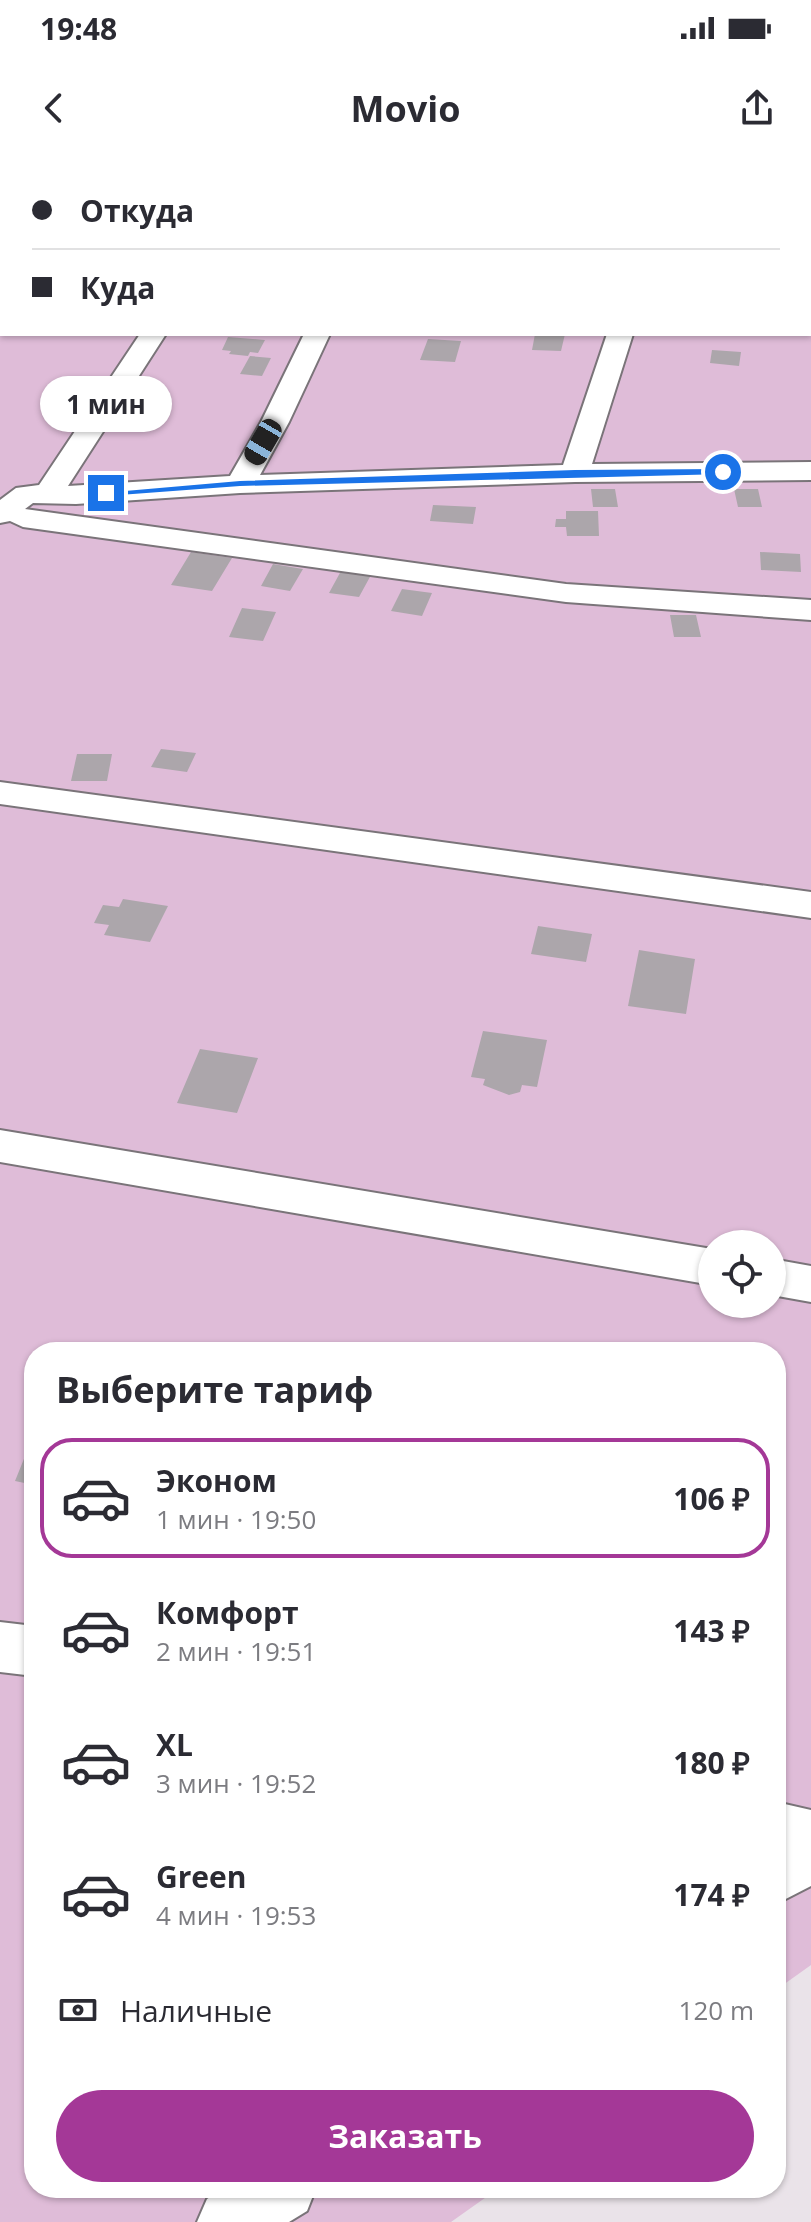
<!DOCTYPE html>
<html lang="ru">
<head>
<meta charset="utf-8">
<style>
	:root { --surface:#fff; --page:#f7f7f7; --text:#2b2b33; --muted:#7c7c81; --line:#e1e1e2; --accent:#a43897 }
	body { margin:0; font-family:"Open Sans",sans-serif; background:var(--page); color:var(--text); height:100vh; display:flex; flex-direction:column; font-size:30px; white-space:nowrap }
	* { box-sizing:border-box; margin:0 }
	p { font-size:26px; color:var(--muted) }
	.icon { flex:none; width:44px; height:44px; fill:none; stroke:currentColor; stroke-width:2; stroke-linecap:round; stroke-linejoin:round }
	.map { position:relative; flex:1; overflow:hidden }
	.panel { position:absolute; left:24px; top:1182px; width:762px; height:856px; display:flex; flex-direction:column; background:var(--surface); border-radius:32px; box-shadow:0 2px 6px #0004 }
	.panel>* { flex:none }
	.hud { position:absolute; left:0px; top:0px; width:812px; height:176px; box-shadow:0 2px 6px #0004; display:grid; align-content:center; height:176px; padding:0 32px; background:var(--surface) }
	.tools { position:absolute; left:698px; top:1070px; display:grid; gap:16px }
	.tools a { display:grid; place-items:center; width:88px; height:88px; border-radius:50%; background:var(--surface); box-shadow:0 2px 6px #0004; font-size:40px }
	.end { position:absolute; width:36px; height:36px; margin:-18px; border:10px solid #1a73e8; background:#fff; box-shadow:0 0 0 4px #fff }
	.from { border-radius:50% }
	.bubble { position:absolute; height:56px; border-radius:28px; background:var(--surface); box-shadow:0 2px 6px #0004; font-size:26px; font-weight:700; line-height:56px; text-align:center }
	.car { position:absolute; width:24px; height:48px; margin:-24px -12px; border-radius:10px; box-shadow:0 0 6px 2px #0007; background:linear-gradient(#222 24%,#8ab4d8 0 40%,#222 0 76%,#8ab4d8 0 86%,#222 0) }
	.hud b { display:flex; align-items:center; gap:28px; height:76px; font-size:30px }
	.hud b+b { border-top:2px solid var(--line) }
	.hud i { width:20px; height:20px; background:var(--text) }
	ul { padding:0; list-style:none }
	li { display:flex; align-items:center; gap:24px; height:120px; margin:0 16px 12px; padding:0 16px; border:4px solid transparent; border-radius:32px }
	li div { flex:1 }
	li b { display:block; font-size:30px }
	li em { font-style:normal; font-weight:700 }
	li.current { border-color:var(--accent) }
	li>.icon { width:72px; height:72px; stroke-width:1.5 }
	h2 { padding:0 32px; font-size:36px; line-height:96px }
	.pay { display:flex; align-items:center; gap:20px; height:88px; padding:0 32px; font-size:30px }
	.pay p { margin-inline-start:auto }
	.button { display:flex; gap:16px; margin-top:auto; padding:16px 32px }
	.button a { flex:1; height:92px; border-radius:48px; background:var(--accent); color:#fff; font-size:32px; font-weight:700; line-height:92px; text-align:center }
	.status { display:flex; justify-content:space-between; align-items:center; height:56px; padding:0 40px; background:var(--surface); direction:ltr }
	.status svg { height:22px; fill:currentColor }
	header { display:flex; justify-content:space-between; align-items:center; height:104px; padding:0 32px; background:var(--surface); font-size:36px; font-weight:700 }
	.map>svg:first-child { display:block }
</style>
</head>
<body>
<div class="status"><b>19:48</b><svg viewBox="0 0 49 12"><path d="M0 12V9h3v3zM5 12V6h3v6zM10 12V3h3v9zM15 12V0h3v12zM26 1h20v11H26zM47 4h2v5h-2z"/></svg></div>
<header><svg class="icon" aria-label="back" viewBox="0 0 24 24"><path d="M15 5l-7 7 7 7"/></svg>Movio<svg class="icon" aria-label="share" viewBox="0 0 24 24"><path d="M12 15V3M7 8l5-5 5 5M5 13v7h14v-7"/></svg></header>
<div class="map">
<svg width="811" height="2062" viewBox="0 0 811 2062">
	<rect width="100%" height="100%" fill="#eae3e9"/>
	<path fill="#dfbcd8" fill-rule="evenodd" d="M174,0H811V1805L776,1830V1192H34V2028H499L451,2062H0V136L2,135V174H810V2H172ZM712,1084H772V1144H712Z"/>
	<path fill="#aca6ab" d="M535,174H565L561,191L532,190Z
		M228,177L265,180L258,193L250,192L248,196L229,194L231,191L222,190Z
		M428,179L461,181L455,202L420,200Z
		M712,190L741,192L739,206L710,203Z
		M250,196L271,198L262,216L240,214Z
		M591,329H615L618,347H593Z
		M734,329H758L762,347H738Z
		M433,345L476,347L473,364L430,361Z
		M566,351H598L599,376H567L566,367H555L556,359H566Z
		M191,392L232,398L212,431L171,425Z
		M760,392L800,394L801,412L761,410Z
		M273,404L303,409L290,431L261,426Z
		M341,411L371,415L359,437L329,433Z
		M402,429L432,433L422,456L391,451Z
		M242,448L276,452L263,481L229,477Z
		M670,455H696L701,477H674Z
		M161,589L196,593L187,612L151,607Z
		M77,594H112L107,621H71Z
		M123,739L168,746L150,782L104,775L109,765L94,763L103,745L119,747Z
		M538,766L592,774L586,802L531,794Z
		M639,790L695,799L686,854L628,846Z
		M483,871L547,880L537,927L522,925L520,932L509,935L483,925L485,919L471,917Z
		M200,889L258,898L237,953L177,943Z
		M34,1274V1325L15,1321Z"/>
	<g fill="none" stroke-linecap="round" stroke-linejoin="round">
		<g stroke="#7a7479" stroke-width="4">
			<path id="minor" d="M651,0H674L675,2H652Z
				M140,174H166L68,326L230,316L261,262L304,174H330L289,262L260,315L563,305L607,174H633L592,304L811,302V320L575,322L240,333L76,344L33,343L25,349L566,424L811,440V460L566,442L23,367L10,361L0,363V340L16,328L39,325Z
				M0,622L811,732V758L0,644Z
				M0,970L712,1089V1125L0,1002Z
				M772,1099L811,1106V1142L772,1135Z
				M0,1462L34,1466V1516L0,1512Z
				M776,1642L811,1650V1726L776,1744Z
				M224,2028H316L307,2051L289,2062H197L207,2039Z"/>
		</g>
		<use href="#minor" fill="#fff" fill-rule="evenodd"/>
	</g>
	<path fill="#1a73e8" d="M723,309L726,314L240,326L106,336L102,333L240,321L575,310Z"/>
</svg>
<div class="tools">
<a><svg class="icon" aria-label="locate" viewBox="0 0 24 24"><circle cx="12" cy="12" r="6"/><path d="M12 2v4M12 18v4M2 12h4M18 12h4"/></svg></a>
</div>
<i class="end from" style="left:723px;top:312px"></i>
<i class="end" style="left:106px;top:333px"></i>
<div class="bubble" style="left:40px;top:216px;width:132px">1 мин</div>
<i class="car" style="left:263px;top:282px;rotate:210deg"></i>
<div class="hud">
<b><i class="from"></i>Откуда</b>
<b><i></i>Куда</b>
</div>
<section class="panel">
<h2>Выберите тариф</h2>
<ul>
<li class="current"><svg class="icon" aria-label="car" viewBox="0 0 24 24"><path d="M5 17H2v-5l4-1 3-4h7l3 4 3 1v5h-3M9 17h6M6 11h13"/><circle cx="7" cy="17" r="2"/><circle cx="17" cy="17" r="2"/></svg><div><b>Эконом</b><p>1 мин · 19:50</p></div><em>106 ₽</em></li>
<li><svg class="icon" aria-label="car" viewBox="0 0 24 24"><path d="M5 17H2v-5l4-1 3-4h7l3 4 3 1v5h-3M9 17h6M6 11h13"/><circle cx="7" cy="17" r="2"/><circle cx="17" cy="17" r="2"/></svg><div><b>Комфорт</b><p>2 мин · 19:51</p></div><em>143 ₽</em></li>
<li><svg class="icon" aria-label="car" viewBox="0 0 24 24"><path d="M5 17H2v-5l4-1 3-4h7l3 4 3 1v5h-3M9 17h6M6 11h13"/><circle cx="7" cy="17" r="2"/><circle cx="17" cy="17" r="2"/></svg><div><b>XL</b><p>3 мин · 19:52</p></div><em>180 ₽</em></li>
<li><svg class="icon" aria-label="car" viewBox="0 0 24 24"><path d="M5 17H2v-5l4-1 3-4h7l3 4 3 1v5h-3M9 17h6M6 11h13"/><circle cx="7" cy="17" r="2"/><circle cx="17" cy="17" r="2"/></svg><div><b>Green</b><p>4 мин · 19:53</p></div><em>174 ₽</em></li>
</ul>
<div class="pay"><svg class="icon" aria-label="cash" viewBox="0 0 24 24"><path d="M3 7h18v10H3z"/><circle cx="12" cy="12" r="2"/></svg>Наличные<p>120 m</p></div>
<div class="button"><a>Заказать</a></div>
</section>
</div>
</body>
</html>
